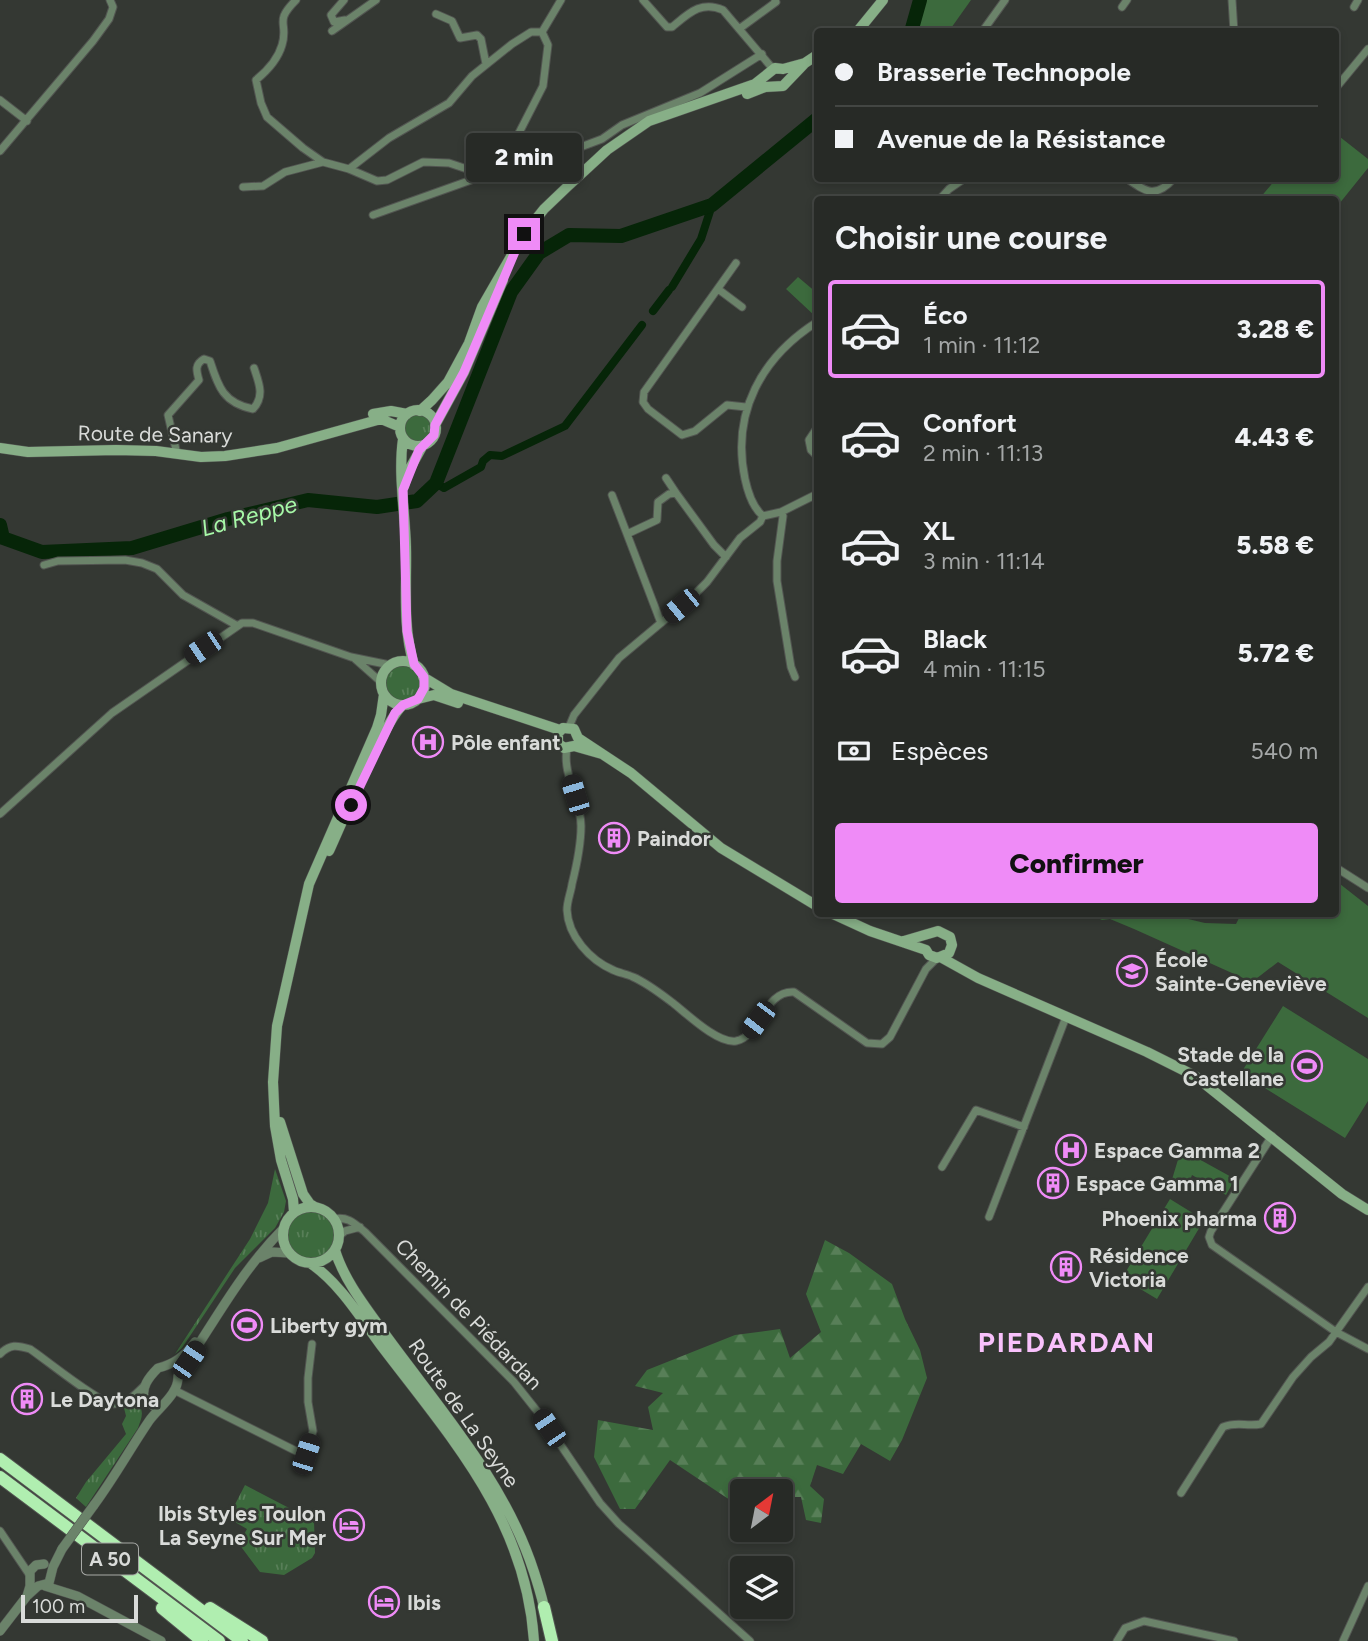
<!DOCTYPE html>
<html lang="fr">
<head>
<meta charset="utf-8">
<style>
	:root { --surface:#272a26; --page:#2f322e; --text:#f1f3f6; --muted:#a4a7a7; --line:#434643; --accent:#ef8bf7 }
	body { margin:0; font-family:Figtree,sans-serif; background:var(--page); color:var(--text); height:100vh; display:flex; flex-direction:column; font-size:26px; white-space:nowrap }
	* { box-sizing:border-box; margin:0 }
	p { font-size:23px; color:var(--muted) }
	.icon { flex:none; width:38px; height:38px; fill:none; stroke:currentColor; stroke-width:2; stroke-linecap:round; stroke-linejoin:round }
	.map { position:relative; flex:1; overflow:hidden }
	.panel { position:absolute; left:814px; top:196px; width:525px; height:721px; display:flex; flex-direction:column; background:var(--surface); border-radius:7px; box-shadow:0 4px 10px #0003,0 0 0 2px var(--line) }
	.panel>* { flex:none }
	.guide { position:absolute; left:814px; top:28px; width:525px; height:154px; border-radius:7px; box-shadow:0 4px 10px #0003,0 0 0 2px var(--line); display:grid; align-content:center; height:154px; padding:0 21px; background:var(--surface) }
	.needle { width:46px; rotate:32deg }
	.tools { position:absolute; left:730px; top:1479px; display:grid; gap:14px }
	.tools a { display:grid; place-items:center; width:63px; height:63px; border-radius:7px; background:var(--surface); box-shadow:0 4px 10px #0003,0 0 0 2px var(--line); font-size:35px }
	.scale { position:absolute; left:21px; bottom:18px; width:117px; box-sizing:border-box; padding-left:7px; border:4px solid #d9dbd9; border-top:0; font-size:19px; line-height:24px; white-space:nowrap; color:#d9dbd9; -webkit-text-stroke:5px #343833; paint-order:stroke }
	.end { position:absolute; width:32px; height:32px; margin:-16px; border:9px solid #ef8bf7; background:#111; box-shadow:0 0 0 4px #111 }
	.from { border-radius:50% }
	.bubble { position:absolute; height:49px; border-radius:7px; background:var(--surface); box-shadow:0 4px 10px #0003,0 0 0 2px var(--line); font-size:23px; font-weight:800; line-height:49px; text-align:center }
	.car { position:absolute; width:21px; height:42px; margin:-21px -10px; border-radius:9px; box-shadow:0 0 5px 2px #0007; background:linear-gradient(#222 24%,#8ab4d8 0 40%,#222 0 76%,#8ab4d8 0 86%,#222 0) }
	.guide b { display:flex; align-items:center; gap:24px; height:66px; font-size:26px }
	.guide b+b { border-top:2px solid var(--line) }
	.guide i { width:18px; height:18px; background:var(--text) }
	ul { padding:0; list-style:none }
	li { display:flex; align-items:center; gap:21px; height:98px; margin:0 14px 10px; padding:0 7px; border:4px solid transparent; border-radius:7px }
	li div { flex:1 }
	li b { display:block; font-size:26px }
	li em { font-style:normal; font-weight:800 }
	li.on { border-color:var(--accent) }
	li>.icon { width:63px; height:63px; stroke-width:1.5 }
	h2 { padding:0 21px; font-size:32px; line-height:84px }
	.pay { display:flex; align-items:center; gap:18px; height:77px; padding:0 21px; font-size:26px }
	.pay p { margin-inline-start:auto }
	.primary-button { display:flex; gap:14px; margin-top:auto; padding:14px 21px }
	.primary-button a { flex:1; height:80px; border-radius:7px; background:var(--accent); color:#111; font-size:28px; font-weight:800; line-height:80px; text-align:center }
	.map>svg:first-child { display:block }
</style>
</head>
<body>
<div class="map">
<svg width="1368" height="1641" viewBox="0 0 1368 1641">
	<defs>
		<pattern id="grass-tufts" width="24" height="20" patternUnits="userSpaceOnUse" patternTransform="scale(1.75)"><rect width="24" height="20" fill="#3c6a3d"/><path d="M3 7l-1-3M5 7V3M7 7l1-3M15 17l-1-3M17 17v-4M19 17l1-3" fill="none" stroke="#587f58"/></pattern>
		<pattern id="forest-firs" width="22" height="20" patternUnits="userSpaceOnUse" patternTransform="scale(1.75)"><rect width="22" height="20" fill="#3c6a3d"/><path d="M5 1l3.5 6h-7zM16 11l3.5 6h-7z" fill="#587f58"/></pattern>
	</defs>
	<rect width="100%" height="100%" fill="#343833"/>
	<path fill="url(#grass-tufts)" d="M400 428a18 18 0 1 1 36 0a18 18 0 1 1-36 0Z
		M381 683a22 22 0 1 1 44 0a22 22 0 1 1-44 0Z
		M275,1169L286,1201L284,1212L275,1228L235,1268L182,1348L175,1354L250,1239L268,1203Z
		M283 1235a28 28 0 1 1 56 0a28 28 0 1 1-56 0Z
		M133,1404H138C145,1412 141,1419 138,1428L86,1507L76,1498L86,1482L126,1434L122,1424L126,1416L124,1408Z
		M245,1485L314,1521L315,1553L312,1558L284,1575L260,1572L239,1544L247,1529L228,1518Z"/>
	<path fill="url(#forest-firs)" d="M825,1240L849,1253L892,1284L905,1319L920,1350L927,1378L902,1440L890,1461L861,1444L843,1474L817,1465L810,1486L824,1499L821,1523L806,1520L801,1497H781L780,1491H769L759,1481L753,1491H742V1508L670,1460L635,1509H620L594,1457L598,1420L653,1430L648,1407L663,1393L635,1386L647,1370L735,1335L780,1329L790,1358L821,1332L806,1294Z"/>
	<path fill="#3c6a3d" d="M926,0H971L949,31H914Z
		M1335,133L1368,159V168L1335,209V200L1259,199L1276,179L1335,178Z
		M798,277L817,293V315L815,316L786,289Z
		M1340,884L1368,906V1018L1278,962L1252,982L1134,929L1110,919L1102,920L1090,914H1167L1205,923L1236,924L1241,914H1335V886Z
		M1283,1006L1368,1059V1101L1345,1138L1241,1073Z
		M1180,1153L1197,1158L1235,1179L1226,1195L1192,1175L1186,1191L1170,1186Z
		M1170,1199L1204,1220L1157,1299L1122,1278Z"/>
	<g fill="none" stroke-linecap="round" stroke-linejoin="round">
		<path stroke="#062508" stroke-width="8" d="M672,287L701,239L712,205
			M653,311L669,290
			M436,483L444,488L481,467L483,461L490,455L502,456L565,426L642,325"/>
		<path stroke="#062508" stroke-width="14" d="M911,32L920,0
			M0,525L3,538L42,552L132,548L228,519L308,500L377,507L417,501L436,483L511,292L539,253L569,235L621,236L712,205L817,119"/>
		<g stroke="#525551" stroke-width="9">
			<path id="minor" d="M296,0C273,23 289,22 282,45C278,59 267,71 256,80L261,103L267,117L303,148L323,162L349,169L377,181L387,180L423,162L449,163L473,171L499,172L521,164H531L547,155L562,154L602,139L622,125L700,93L762,54
				M344,0L331,15L334,22L345,20
				M643,0L667,27H672C688,14 701,0 723,10L773,69
				M1232,0L1234,32
				M1122,7L1127,0
				M1354,7L1358,0
				M436,14L452,21L460,38L477,35L481,39L486,64
				M739,29L776,2L775,0
				M332,31L376,0
				M542,32L561,0
				M982,32L1005,0
				M1335,89L1368,49
				M0,100L27,121
				M0,151L93,41L109,19L113,7L110,0
				M349,169L389,138L449,103L472,76L512,44L531,32H542L548,45L543,86L499,172
				M1126,178C1146,192 1156,199 1174,178
				M243,187L263,186L285,172L323,162
				M939,200L949,189L965,178
				M373,215L488,174
				M736,263L644,392L643,402L648,409L682,435L695,431L727,405L746,407
				M718,289L742,307
				M817,428L809,440L811,450L817,456
				M177,454L168,415L199,380C196,370 195,364 204,359L210,361C218,386 223,403 253,409C265,396 259,383 254,368
				M666,478L676,493
				M612,495L627,534
				M781,512L783,516L777,561V581L791,667L795,677
				M763,516L781,512L817,494
				M760,522L763,516C753,508 748,493 745,479C731,412 762,357 817,322
				M44,565L58,561L125,560L142,563L157,569L183,595L236,625
				M661,623L627,534L657,520L658,502L669,494L676,493L714,545L726,557
				M355,659L381,682
				M569,727L574,715L619,658L692,597L707,582L740,538L760,522
				M567,748C562,775 581,799 581,826C581,846 577,864 572,884C571,892 567,901 567,910C568,936 590,960 613,970C619,973 627,974 633,977C647,983 661,994 673,1003C687,1014 718,1044 736,1041C761,1036 764,990 794,992L867,1043L882,1044L890,1037L926,969L937,958
				M0,814L112,713L242,623H253L351,657L390,665
				M1335,867L1368,888
				M1272,1136L1211,1231L1209,1237L1212,1245L1336,1332L1368,1349
				M942,1167L976,1110L1024,1127
				M989,1217L1066,1017
				M334,1219C348,1216 355,1224 365,1232L514,1382L541,1416L600,1503L619,1524L750,1641
				M339,1236L345,1231L360,1227
				M0,1354C10,1344 17,1345 30,1349C45,1359 99,1403 113,1404C127,1404 136,1394 145,1385
				M174,1390L298,1452L306,1454L313,1431L308,1402V1378L312,1344
				M1181,1493L1223,1427C1238,1421 1246,1427 1261,1424L1293,1377L1311,1357L1329,1342L1368,1287
				M0,1531L29,1574
				M1117,1641L1125,1628L1144,1621L1234,1641
				M1343,1641L1368,1586"/>
		</g>
		<g stroke="#525551" stroke-width="10">
			<path id="tertiary" d="M259,1258L272,1252L289,1253
				M161,1406H154L145,1401C140,1388 149,1377 158,1368C174,1364 184,1357 195,1342
				M94,1505C114,1478 130,1449 149,1421C158,1408 179,1394 178,1376C212,1326 240,1272 283,1229
				M45,1586L77,1596L161,1641
				M27,1596L30,1586V1571L36,1565L44,1564
				M0,1631L27,1596L38,1586L49,1583L53,1567L62,1549"/>
		</g>
		<g stroke="#525551" stroke-width="11">
			<path id="secondary" d="M857,32L883,0
				M747,94L765,87L783,86L805,63L817,55
				M400 428a18 18 0 1 1 36 0a18 18 0 1 1-36 0Z
				M420,411L432,400L448,382L469,343L482,307L524,234L544,209L567,187L607,150L649,121L755,84L775,68L783,69L805,63
				M373,414L391,411L407,414
				M435,425L464,372L503,280
				M403,439C398,474 405,511 406,547C407,586 402,626 414,665
				M0,448L28,452L116,450L156,451L201,457L225,456L277,448L381,419L400,427
				M404,486L408,472L423,445
				M381 683a22 22 0 1 1 44 0a22 22 0 1 1-44 0Z
				M423,677L451,694L560,730
				M418,699L434,695L458,703
				M602,754L574,746L564,748L558,743V733L563,728L574,729L578,738L631,773L721,848L817,906
				M329,851C341,825 385,719 403,705
				M833,914L870,931L926,950L929,955L937,958L949,953L952,945L950,937L938,931L904,941
				M942,958L978,978L1147,1052L1195,1076L1342,1194L1368,1210
				M280,1122L303,1194L310,1204L315,1207
				M283 1235a28 28 0 1 1 56 0a28 28 0 1 1-56 0Z
				M294,1212L293,1199L281,1160L275,1126L273,1082L277,1026L309,884L377,728L381,715L384,694
				M335,1250C344,1281 368,1310 387,1337C441,1411 505,1482 534,1572C538,1585 543,1599 545,1613
				M310,1263C340,1283 362,1320 383,1348C453,1440 526,1520 534,1641"/>
		</g>
		<g stroke="#525551" stroke-width="14">
			<path id="motorway" d="M0,1459L242,1641
				M0,1477L219,1641
				M544,1607L552,1641
				M162,1608L202,1641
				M210,1608L262,1641"/>
		</g>
		<use href="#minor" stroke="#6b836a" stroke-width="7"/>
		<use href="#tertiary" stroke="#6b836a" stroke-width="9"/>
		<use href="#secondary" stroke="#87af87" stroke-width="10"/>
		<use href="#motorway" stroke="#b0eeb0" stroke-width="12"/>
		<g stroke="#525551" stroke-width="10" stroke-linecap="butt">
			<path id="tertiary-bridge" d="M62,1549L94,1505"/>
		</g>
		<use href="#tertiary-bridge" stroke="#6b836a" stroke-width="9"/>
	</g>
	<g fill="none" stroke-linecap="round" stroke-linejoin="round">
		<path stroke="#ef8bf7" stroke-width="9" d="M351,805L395,713L403,705L418,699L424,688V677L414,664L407,631L403,490L419,450L434,435L435,425L464,372L517,247L524,234"/>
	</g>
	<defs>
		<g id="hospital-ring" transform="scale(1.575)"><circle r="9.5" fill="#343833" stroke="#ef8bf7" stroke-width="1.5"/><path d="M-5-5h3v3.5h4V-5h3V5h-3V1.5h-4V5h-3Z" fill="#ef8bf7"/></g>
		<g id="building-ring" transform="scale(1.575)"><circle r="9.5" fill="#343833" stroke="#ef8bf7" stroke-width="1.5"/><path d="M-4-6H4V6H1V3H-1V6H-4ZM-2.5-4.3h1.7v1.8h-1.7ZM.8-4.3h1.7v1.8H.8ZM-2.5-1h1.7V.8h-1.7ZM.8-1h1.7V.8H.8Z" fill="#ef8bf7"/></g>
		<g id="school-ring" transform="scale(1.575)"><circle r="9.5" fill="#343833" stroke="#ef8bf7" stroke-width="1.5"/><path d="M0-5L7-2L0 1L-7-2ZM-4 1L0 2.5L4 1V4Q0 6-4 4Z" fill="#ef8bf7"/></g>
		<g id="stadium-ring" transform="scale(1.575)"><circle r="9.5" fill="#343833" stroke="#ef8bf7" stroke-width="1.5"/><path d="M0-5a6.5 5 0 1 0 0 10a6.5 5 0 1 0 0-10ZM-3.5-1.8h7v3.6h-7Z" fill="#ef8bf7"/></g>
		<g id="hotel-ring" transform="scale(1.575)"><circle r="9.5" fill="#343833" stroke="#ef8bf7" stroke-width="1.5"/><path d="M-6-4.5h1.5V1H6V5H4.5V3h-9V5H-6ZM-4 0a1.8 1.8 0 1 1 3.6 0ZM.5 0V-2.5h3Q6-2.5 6 0Z" fill="#ef8bf7"/></g>
	</defs>
	<g fill-rule="evenodd">
		<use href="#hospital-ring" x="428" y="742"/>
		<use href="#building-ring" x="614" y="838"/>
		<use href="#school-ring" x="1132" y="971"/>
		<use href="#stadium-ring" x="1307" y="1066"/>
		<use href="#hospital-ring" x="1071" y="1150"/>
		<use href="#building-ring" x="1053" y="1183"/>
		<use href="#building-ring" x="1280" y="1218"/>
		<use href="#building-ring" x="1066" y="1267"/>
		<use href="#stadium-ring" x="247" y="1325"/>
		<use href="#building-ring" x="27" y="1399"/>
		<use href="#hotel-ring" x="349" y="1525"/>
		<use href="#hotel-ring" x="384" y="1602"/>
	</g>
	<g text-anchor="middle" dominant-baseline="central" stroke-width="5" stroke-linejoin="round" paint-order="stroke">
		<rect fill="#343833" stroke="#a8aaa7" stroke-width="2" x="82" y="1543.5" width="56" height="31" rx="5"/>
		<g font-size="19" font-weight="bold" fill="#d9dbd9">
			<text x="110" y="1559">A 50</text>
		</g>
		<g font-size="21" fill="#d9dbd9" stroke="#343833">
			<text transform="translate(155 434) rotate(1)">Route de Sanary</text>
			<text transform="translate(469 1314) rotate(46)">Chemin de Piédardan</text>
			<text transform="translate(464 1413) rotate(55)">Route de La Seyne</text>
		</g>
		<g font-size="21" font-weight="bold" fill="#d9dbd9" stroke="#343833" text-anchor="start">
			<text x="451" y="742">Pôle enfant</text>
			<text x="637" y="838">Paindor</text>
			<text x="1155" y="959">École<tspan x="1155" dy="24">Sainte-Geneviève</tspan></text>
			<text x="1284" y="1054" text-anchor="end">Stade de la<tspan x="1284" dy="24">Castellane</tspan></text>
			<text x="1094" y="1150">Espace Gamma 2</text>
			<text x="1076" y="1183">Espace Gamma 1</text>
			<text x="1257" y="1218" text-anchor="end">Phoenix pharma</text>
			<text x="1089" y="1255">Résidence<tspan x="1089" dy="24">Victoria</tspan></text>
			<text x="270" y="1325">Liberty gym</text>
			<text x="50" y="1399">Le Daytona</text>
			<text x="326" y="1513" text-anchor="end">Ibis Styles Toulon<tspan x="326" dy="24">La Seyne Sur Mer</tspan></text>
			<text x="407" y="1602">Ibis</text>
		</g>
		<g font-size="23" font-style="italic" fill="#a7f9a8" stroke="#343833">
			<text transform="translate(249 516) rotate(-15)">La Reppe</text>
		</g>
		<g font-size="28" font-weight="bold" letter-spacing="2" fill="#f9c1fc" stroke="#343833">
			<text x="1067" y="1342">PIEDARDAN</text>
		</g>
	</g>
</svg>
<div class="tools">
<a><svg class="needle" viewBox="-14 -14 28 28"><path d="M0-13l5 13h-10z" fill="#e53935"/><path d="M0 13l5-13h-10z" fill="#a4a7a7"/></svg></a>
<a><svg class="icon" aria-label="layers" viewBox="0 0 24 24"><path d="M12 4l9 5-9 5-9-5zM3 14l9 5 9-5"/></svg></a>
</div>
<div class="scale">100 m</div>
<i class="end from" style="left:351px;top:805px"></i>
<i class="end" style="left:524px;top:234px"></i>
<div class="bubble" style="left:466px;top:133px;width:116px">2 min</div>
<i class="car" style="left:681px;top:606px;rotate:231deg"></i>
<i class="car" style="left:203px;top:648px;rotate:236deg"></i>
<i class="car" style="left:575px;top:795px;rotate:343deg"></i>
<i class="car" style="left:758px;top:1020px;rotate:217deg"></i>
<i class="car" style="left:189px;top:1360px;rotate:34deg"></i>
<i class="car" style="left:549px;top:1428px;rotate:326deg"></i>
<i class="car" style="left:306px;top:1454px;rotate:18deg"></i>
<div class="guide">
<b><i class="from"></i>Brasserie Technopole</b>
<b><i></i>Avenue de la Résistance</b>
</div>
<section class="panel">
<h2>Choisir une course</h2>
<ul>
<li class="on"><svg class="icon" aria-label="car" viewBox="0 0 24 24"><path d="M5 17H2v-5l4-1 3-4h7l3 4 3 1v5h-3M9 17h6M6 11h13"/><circle cx="7" cy="17" r="2"/><circle cx="17" cy="17" r="2"/></svg><div><b>Éco</b><p>1 min · 11:12</p></div><em>3.28 €</em></li>
<li><svg class="icon" aria-label="car" viewBox="0 0 24 24"><path d="M5 17H2v-5l4-1 3-4h7l3 4 3 1v5h-3M9 17h6M6 11h13"/><circle cx="7" cy="17" r="2"/><circle cx="17" cy="17" r="2"/></svg><div><b>Confort</b><p>2 min · 11:13</p></div><em>4.43 €</em></li>
<li><svg class="icon" aria-label="car" viewBox="0 0 24 24"><path d="M5 17H2v-5l4-1 3-4h7l3 4 3 1v5h-3M9 17h6M6 11h13"/><circle cx="7" cy="17" r="2"/><circle cx="17" cy="17" r="2"/></svg><div><b>XL</b><p>3 min · 11:14</p></div><em>5.58 €</em></li>
<li><svg class="icon" aria-label="car" viewBox="0 0 24 24"><path d="M5 17H2v-5l4-1 3-4h7l3 4 3 1v5h-3M9 17h6M6 11h13"/><circle cx="7" cy="17" r="2"/><circle cx="17" cy="17" r="2"/></svg><div><b>Black</b><p>4 min · 11:15</p></div><em>5.72 €</em></li>
</ul>
<div class="pay"><svg class="icon" aria-label="cash" viewBox="0 0 24 24"><path d="M3 7h18v10H3z"/><circle cx="12" cy="12" r="2"/></svg>Espèces<p>540 m</p></div>
<div class="primary-button"><a>Confirmer</a></div>
</section>
</div>
</body>
</html>
